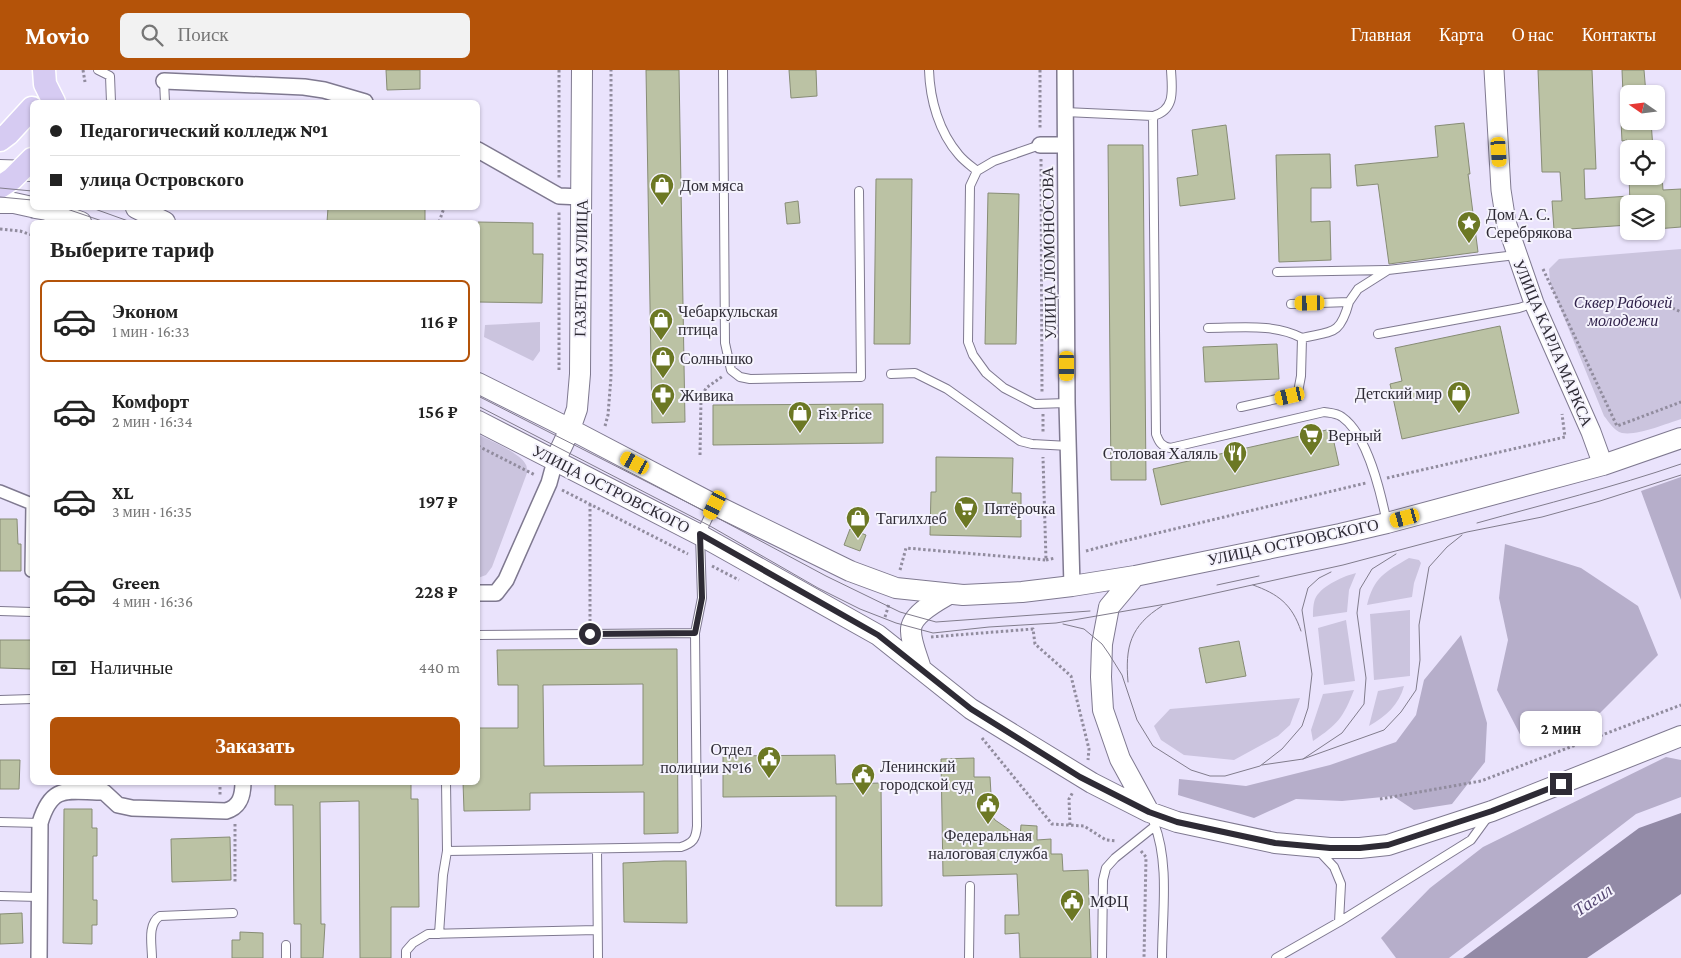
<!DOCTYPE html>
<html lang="ru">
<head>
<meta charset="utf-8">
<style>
	:root { --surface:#fff; --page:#f2f2f2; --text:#222; --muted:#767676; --line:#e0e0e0; --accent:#b45309 }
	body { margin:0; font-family:"Crimson Pro",serif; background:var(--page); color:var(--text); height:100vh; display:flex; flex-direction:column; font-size:19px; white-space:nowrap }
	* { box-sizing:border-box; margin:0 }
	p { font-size:16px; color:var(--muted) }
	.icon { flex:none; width:28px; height:28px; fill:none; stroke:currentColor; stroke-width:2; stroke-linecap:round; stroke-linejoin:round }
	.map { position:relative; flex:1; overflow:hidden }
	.side { position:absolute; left:30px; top:150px; width:450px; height:565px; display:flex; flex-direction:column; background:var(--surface); border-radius:8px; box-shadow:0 1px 4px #0004 }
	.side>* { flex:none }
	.hud { position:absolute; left:30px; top:30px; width:450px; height:110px; border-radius:8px; box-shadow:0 1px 4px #0004; display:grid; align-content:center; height:110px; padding:0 20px; background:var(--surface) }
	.needle { width:32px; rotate:284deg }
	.fabs { position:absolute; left:1620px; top:15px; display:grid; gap:10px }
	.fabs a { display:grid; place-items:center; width:45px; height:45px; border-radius:8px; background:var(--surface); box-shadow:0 1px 4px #0004; font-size:25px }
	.end { position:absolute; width:22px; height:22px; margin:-11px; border:6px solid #2e2b35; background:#fff; box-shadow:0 0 0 2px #fff }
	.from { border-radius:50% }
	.bubble { position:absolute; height:35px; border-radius:8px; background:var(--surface); box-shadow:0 1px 4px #0004; font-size:16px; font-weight:600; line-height:35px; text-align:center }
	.car { position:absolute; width:15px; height:30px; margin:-15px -8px; border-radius:6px; box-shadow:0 0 4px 1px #0007; background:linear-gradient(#f5c518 24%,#345 0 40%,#f5c518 0 76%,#345 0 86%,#f5c518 0) }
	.hud b { display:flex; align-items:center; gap:18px; height:48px; font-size:19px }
	.hud b+b { border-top:1px solid var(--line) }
	.hud i { width:12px; height:12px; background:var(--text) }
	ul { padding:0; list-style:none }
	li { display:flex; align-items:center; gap:15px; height:82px; margin:0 10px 8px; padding:0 10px; border:2px solid transparent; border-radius:8px }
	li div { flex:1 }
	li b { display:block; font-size:19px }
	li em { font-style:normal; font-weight:600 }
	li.selected { border-color:var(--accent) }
	li>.icon { width:45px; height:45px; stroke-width:1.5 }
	h2 { padding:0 20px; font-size:22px; line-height:60px }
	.pay { display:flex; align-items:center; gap:12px; height:55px; padding:0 20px; font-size:19px }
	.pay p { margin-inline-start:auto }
	.primary-button { display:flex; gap:10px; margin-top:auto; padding:10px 20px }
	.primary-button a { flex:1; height:58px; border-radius:8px; background:var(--accent); color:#fff; font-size:20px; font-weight:600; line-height:58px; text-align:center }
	header { display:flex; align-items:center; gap:30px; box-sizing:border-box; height:70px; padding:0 25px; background:var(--accent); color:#fff }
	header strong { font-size:24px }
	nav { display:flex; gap:28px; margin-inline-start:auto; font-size:18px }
	.search { width:350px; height:45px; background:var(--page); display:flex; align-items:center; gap:12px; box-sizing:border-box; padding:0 18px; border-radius:8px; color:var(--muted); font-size:19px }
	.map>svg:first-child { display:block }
</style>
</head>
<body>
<header>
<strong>Movio</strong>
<div class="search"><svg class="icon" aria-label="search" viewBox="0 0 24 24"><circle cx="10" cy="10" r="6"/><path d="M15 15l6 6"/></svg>Поиск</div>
<nav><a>Главная</a><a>Карта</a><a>О нас</a><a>Контакты</a></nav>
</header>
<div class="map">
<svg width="1681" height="888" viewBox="0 0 1681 888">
	<rect width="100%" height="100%" fill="#eae3fc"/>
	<path fill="#cbc4de" d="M1681,179V349C1665,354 1637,366 1622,363C1614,361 1609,352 1604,346L1550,213L1549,199L1559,189Z
		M540,252V281L533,291L484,267L485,255Z
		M478,364C490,371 521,383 526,395C527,396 527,402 527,403L492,497L486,505L478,508Z
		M1409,488L1419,490L1421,493L1414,513L1412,527L1367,535C1374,507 1385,502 1409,488Z
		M1356,503L1349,520L1347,542L1313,547C1313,541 1313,532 1316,527C1323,515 1344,506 1356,503Z
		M1410,540V606L1374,610L1370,544Z
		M1346,550L1355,611L1324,615L1318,558Z
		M1404,616C1399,635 1386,646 1369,656L1378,621Z
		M1354,620C1343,648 1338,654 1313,671L1311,660L1323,624Z
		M1300,628L1290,655L1278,666L1234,690L1184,685L1161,670L1154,656L1170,639Z"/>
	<path fill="#b6aeca" d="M1681,407V530L1641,421Z
		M1505,474L1581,498L1638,536L1658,585L1600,643L1526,676L1497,620L1508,570L1499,528Z
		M1461,565L1487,653L1485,692L1452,734L1414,740L1393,726L1342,731L1296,729L1254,748L1178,725L1179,709L1246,716L1330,695L1396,672L1416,645L1424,610Z
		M1666,687L1681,690V727L1636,744L1449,888H1396L1381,868L1430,818L1483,777Z"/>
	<path fill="#928aa6" d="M1681,743V824L1587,888H1463L1639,758Z"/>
	<path fill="#bbc2a4" stroke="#878c75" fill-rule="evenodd" d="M386,0H420V19L387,20Z
		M646,0H679L685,352L652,353Z
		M789,0H816L817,26L791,28Z
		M1538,0H1592L1596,99H1584L1585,129L1629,126V155L1554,160L1552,131H1562L1560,102H1542Z
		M1622,0H1644L1646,24H1623Z
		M1621,51H1651L1653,79H1627V70L1622,71Z
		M1464,53L1470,104H1468L1478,182L1389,194L1378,114L1357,116L1355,95L1438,87L1435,56Z
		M1226,55L1235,129L1180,136L1177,108L1198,105L1192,60Z
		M1108,75H1143L1146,410H1111Z
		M1330,84L1331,118H1311V152L1330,151L1331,190L1279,192L1276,85Z
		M1629,106H1662L1663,120L1681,119V157L1656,159V134H1630Z
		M876,109H912L910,274H874Z
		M988,123L1019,124L1016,274H985Z
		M798,131L800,153L787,154L785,133Z
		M328,138H425V152H327Z
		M478,152L533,153V184H543L542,233L478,232Z
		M1500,256L1519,343L1402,369L1390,314L1402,311L1395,278Z
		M1277,274L1279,309L1205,312L1203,277Z
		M883,334V373L713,375V335Z
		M1331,359L1339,395L1161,435L1153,399Z
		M936,387L1013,388L1012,423H1021V467L930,465L931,422H936Z
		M0,449H17L18,474H21V501H0Z
		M850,459L866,465L860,481L844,475Z
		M0,570H32V599L0,598Z
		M1239,571L1246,606L1206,613L1199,578Z
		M677,579L678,763L644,764V722L530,723V740L464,741L463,712H478V658H518V615H498L497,580ZM643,614V695L544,696L543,615Z
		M835,685L836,714L881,713L882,836H836V726L723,727V686Z
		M974,688V707H990L991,724L979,726L995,750L1020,767L1021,755L1037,756V770L1051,769V784H1062L1063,801L1088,800L1091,888H1020L1019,863L1005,864V845H1019L1017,804L943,806L941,689Z
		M0,690H20L19,719H0Z
		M275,712H411V729H418L419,837H391V888H360L359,731L320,732L321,854H325L323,888H301V854H294L293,735H275Z
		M64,739H92V758H97V786H93V830H97V855H92V874L63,873Z
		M230,767L231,810L172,812L171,769Z
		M664,791H686L687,853L624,852L623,793Z
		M22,843L23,873L0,874V844Z
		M240,862L263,863V888H232V870H240Z"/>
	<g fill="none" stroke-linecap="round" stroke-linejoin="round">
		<g stroke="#7f7990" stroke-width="10">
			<path id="service" d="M98,0L110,6L111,32
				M723,0L725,273L731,300L740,307L750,309L861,307L859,121
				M929,0C930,30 939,62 959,85C964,91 971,96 977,101L994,91L1040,75
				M164,11L165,32
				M1065,42L1153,46C1176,40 1172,19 1171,0
				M1153,46L1156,364C1159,372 1161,376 1170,378L1324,342C1331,343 1337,343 1342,347C1368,365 1381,424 1387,453
				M977,101L970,116L968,272L973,285L986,303L1004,318L1035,334L1067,333
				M1277,202L1386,200
				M1291,234L1349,232L1358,219L1388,200L1516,185
				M1208,258C1239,258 1274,253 1302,268C1332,261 1340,266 1349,232
				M1378,264L1519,238L1534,233
				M891,304L915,303L947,319L1020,371L1032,374L1069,376
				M1241,337L1290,326L1298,322L1301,306L1302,268
				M0,541L32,542
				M478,565L695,563
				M0,630L32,629
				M0,752L40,753
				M1154,753C1170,794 1162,845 1162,888
				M597,779L598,888
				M447,781L681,777C693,773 696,769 697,756L695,563L702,528L700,465L714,436
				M0,826L38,827
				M1339,852L1471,770L1487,748
				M439,864L443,805L447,781L446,712
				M152,888C152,875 147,854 160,846L233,843
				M286,888V875
				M406,888V881L413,873L428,864L597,860
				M969,888L970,816
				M1102,888L1103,810L1106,798L1115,788L1155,756
				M1276,888L1339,852L1341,814L1334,797L1319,781"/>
		</g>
		<g stroke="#7f7990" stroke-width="14">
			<path id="pedestrian" d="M0,421L32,434L31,501"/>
		</g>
		<g stroke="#7f7990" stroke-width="18">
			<path id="minor" d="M1065,0L1067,333L1072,516
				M164,11L304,17L324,20L365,32
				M1040,75H1064
				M478,80L559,126L582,127
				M478,523H496L506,510L549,413L555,391
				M39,888L40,753C52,713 68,722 104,722L118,735L132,738L226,741C240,737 243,726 243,712"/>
		</g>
		<g stroke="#7f7990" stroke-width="21">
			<path id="tertiary" d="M1494,0L1501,120L1506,152L1534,233L1591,362L1603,395"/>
		</g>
		<g stroke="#7f7990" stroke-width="22">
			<path id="secondary" d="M0,100L32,101
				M0,133H14L32,137
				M35,138L47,140L81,152
				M136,138L165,152
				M478,313L570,359L715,435L850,501L896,518L963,525L1022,522L1072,516L1135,506L1340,464L1387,453L1603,395L1681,368
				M478,351L700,465L878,565L971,639L1092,713L1149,742L1177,752L1275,773L1330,778H1360L1388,775L1492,741L1681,666
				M555,391L570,359L577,339L580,304L582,0
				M1135,506L1109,537L1102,574L1101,607L1103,640L1120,689L1149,742
				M921,599C918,588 911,573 911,561C910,545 937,531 949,524"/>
		</g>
		<g stroke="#fff" stroke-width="25">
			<path id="primary" d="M44,0L45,14L54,32
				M0,70L8,64L32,38
				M0,117L12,109L32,89"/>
		</g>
		<path stroke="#918c9e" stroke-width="3" stroke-dasharray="2.5 2.5" stroke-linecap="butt" d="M83,0L85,12
			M559,0V109
			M1040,0V60
			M1041,89L1042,323
			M439,152L444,138
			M0,159L20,161L32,165
			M1543,199L1617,356L1681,332
			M1668,236L1681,242
			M559,300V141
			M1043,344V363
			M605,356L608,345L611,307V0
			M478,376L535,405
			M700,385L701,328L706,318L723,306
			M1387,408L1565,367L1562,344
			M562,420L688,484
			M590,434V553
			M1086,481L1116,473L1366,413
			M1046,490L1055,488
			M712,496L739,510
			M900,500L906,478L1046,490L1043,387
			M885,547L889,534
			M931,567L1033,559L1035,574L1071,606L1089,679L1088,690
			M982,668L1052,754L1084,756L1106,770L1116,771
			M220,712V727
			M1380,729L1481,711L1681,635
			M235,754V813
			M1070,755L1069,729L1073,722
			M1141,781L1146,787L1144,888"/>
		<use href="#service" stroke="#fff" stroke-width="8"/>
		<use href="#pedestrian" stroke="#fff" stroke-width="11"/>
		<use href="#minor" stroke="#fff" stroke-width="15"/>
		<use href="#tertiary" stroke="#fff" stroke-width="19"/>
		<use href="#secondary" stroke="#fff" stroke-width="20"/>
		<use href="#primary" stroke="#d6cbf2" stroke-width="22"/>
		<path stroke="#817c8c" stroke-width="1" d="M0,118L32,121
			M0,127L32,130
			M64,138L105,152
			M92,138L131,152
			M478,326L714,446L826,506L900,542L936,552L1090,541
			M478,336L710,456L818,518L860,539L896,553L933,563L989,557L1056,553L1166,534L1343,495L1467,462L1542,447L1600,431L1681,405
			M1477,453C1545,434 1614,417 1681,394
			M1217,515L1259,506
			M1253,515C1278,524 1292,534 1301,561
			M1063,554L1084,559L1102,574L1109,584L1122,605L1137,650L1153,676L1191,700L1210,706H1225L1260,696L1282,679L1302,656L1308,638L1312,604L1302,540L1308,518L1319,508L1331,502
			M1128,612C1125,577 1130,556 1162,536
			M1303,689L1384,660L1401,642L1416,620L1420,590L1419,555L1429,497L1447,477L1462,465
			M1262,695L1303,689L1342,663L1364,634L1366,608L1357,543L1360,519L1372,499L1396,484"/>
	</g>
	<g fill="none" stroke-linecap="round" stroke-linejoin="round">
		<path stroke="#2e2b35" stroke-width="6" d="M590,564L695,563L702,528L700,464L878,565L971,639L1080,707L1149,742L1177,752L1275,773L1330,778H1360L1388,775L1492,741L1561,714"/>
	</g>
	<defs>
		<g id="shop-pin" transform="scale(1.25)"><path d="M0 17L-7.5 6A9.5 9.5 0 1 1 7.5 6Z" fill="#6c7824" stroke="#f5f3fd"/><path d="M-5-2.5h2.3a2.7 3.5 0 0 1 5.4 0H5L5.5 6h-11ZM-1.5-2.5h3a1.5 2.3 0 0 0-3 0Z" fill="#fff"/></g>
		<g id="sight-pin" transform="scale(1.25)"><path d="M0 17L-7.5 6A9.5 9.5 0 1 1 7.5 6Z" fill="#6c7824" stroke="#f5f3fd"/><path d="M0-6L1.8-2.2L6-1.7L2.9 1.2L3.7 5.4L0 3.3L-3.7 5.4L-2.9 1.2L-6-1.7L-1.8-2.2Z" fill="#fff"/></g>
		<g id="pharmacy-pin" transform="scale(1.25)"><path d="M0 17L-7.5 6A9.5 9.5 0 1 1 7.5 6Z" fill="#6c7824" stroke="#f5f3fd"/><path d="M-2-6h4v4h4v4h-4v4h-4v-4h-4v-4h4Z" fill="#fff"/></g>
		<g id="supermarket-pin" transform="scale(1.25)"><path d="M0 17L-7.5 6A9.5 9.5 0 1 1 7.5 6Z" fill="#6c7824" stroke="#f5f3fd"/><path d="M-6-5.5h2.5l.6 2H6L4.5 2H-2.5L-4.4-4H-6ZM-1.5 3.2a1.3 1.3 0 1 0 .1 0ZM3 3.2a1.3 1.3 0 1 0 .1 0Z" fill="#fff"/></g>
		<g id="restaurant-pin" transform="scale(1.25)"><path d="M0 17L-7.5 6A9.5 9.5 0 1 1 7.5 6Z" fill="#6c7824" stroke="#f5f3fd"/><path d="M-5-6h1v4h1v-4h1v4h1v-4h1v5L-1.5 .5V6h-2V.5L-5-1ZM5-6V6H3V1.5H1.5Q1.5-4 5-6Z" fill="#fff"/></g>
		<g id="civic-pin" transform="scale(1.25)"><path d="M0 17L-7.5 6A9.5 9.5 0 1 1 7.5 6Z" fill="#6c7824" stroke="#f5f3fd"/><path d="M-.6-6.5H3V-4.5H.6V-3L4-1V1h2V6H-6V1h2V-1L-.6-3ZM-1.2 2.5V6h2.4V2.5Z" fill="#fff"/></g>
	</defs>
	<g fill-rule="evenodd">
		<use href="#shop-pin" x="662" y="115"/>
		<use href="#sight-pin" x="1469" y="153"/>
		<use href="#shop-pin" x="661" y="250"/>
		<use href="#shop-pin" x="663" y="288"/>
		<use href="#shop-pin" x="1459" y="323"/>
		<use href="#pharmacy-pin" x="663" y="325"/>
		<use href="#shop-pin" x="800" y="343"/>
		<use href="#supermarket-pin" x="1311" y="365"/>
		<use href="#restaurant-pin" x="1235" y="383"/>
		<use href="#supermarket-pin" x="966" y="438"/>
		<use href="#shop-pin" x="858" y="448"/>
		<use href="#civic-pin" x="769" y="688"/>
		<use href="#civic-pin" x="863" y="705"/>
		<use href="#civic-pin" x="988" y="734"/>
		<use href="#civic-pin" x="1072" y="831"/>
	</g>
	<g text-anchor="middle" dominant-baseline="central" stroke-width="4" stroke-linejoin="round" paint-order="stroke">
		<g font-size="16" fill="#2e2b35" stroke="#f5f3fd" text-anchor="start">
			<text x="680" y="115">Дом мяса</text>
			<text x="1486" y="144">Дом А. С.<tspan x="1486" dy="18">Серебрякова</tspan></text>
			<text x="678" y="241">Чебаркульская<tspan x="678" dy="18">птица</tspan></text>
			<text x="680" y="288">Солнышко</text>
			<text x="1442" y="323" text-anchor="end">Детский мир</text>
			<text x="680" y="325">Живика</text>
			<text x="818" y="343">Fix Price</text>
			<text x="1328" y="365">Верный</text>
			<text x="1218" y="383" text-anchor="end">Столовая Халяль</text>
			<text x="984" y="438">Пятёрочка</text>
			<text x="876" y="448">Тагилхлеб</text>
			<text x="752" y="679" text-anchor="end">Отдел<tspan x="752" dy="18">полиции №16</tspan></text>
			<text x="880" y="696">Ленинский<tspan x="880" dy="18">городской суд</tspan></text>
			<text x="988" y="765" text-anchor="middle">Федеральная<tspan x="988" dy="18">налоговая служба</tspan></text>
			<text x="1090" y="831">МФЦ</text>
		</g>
		<g font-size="16" fill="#2e2b35" stroke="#f5f3fd">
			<text transform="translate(1049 183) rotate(-91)">УЛИЦА ЛОМОНОСОВА</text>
			<text transform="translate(581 198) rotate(-89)">ГАЗЕТНАЯ УЛИЦА</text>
			<text transform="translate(1553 273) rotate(67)">УЛИЦА КАРЛА МАРКСА</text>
			<text transform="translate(611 419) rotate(27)">УЛИЦА ОСТРОВСКОГО</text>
			<text transform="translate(1293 472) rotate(-12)">УЛИЦА ОСТРОВСКОГО</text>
		</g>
		<g font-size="16" font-style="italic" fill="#30224a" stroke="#f5f3fd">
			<text x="1623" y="232">Сквер Рабочей<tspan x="1623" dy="18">молодежи</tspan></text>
		</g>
		<g font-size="18" font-style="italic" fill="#544671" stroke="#f5f3fd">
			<text transform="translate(1593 830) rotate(-34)">Тагил</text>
		</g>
	</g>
</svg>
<div class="fabs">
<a><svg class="needle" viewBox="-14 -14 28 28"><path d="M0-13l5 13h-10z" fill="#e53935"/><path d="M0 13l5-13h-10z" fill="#767676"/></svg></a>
<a><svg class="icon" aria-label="locate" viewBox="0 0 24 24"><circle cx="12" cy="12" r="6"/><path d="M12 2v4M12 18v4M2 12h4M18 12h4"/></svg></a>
<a><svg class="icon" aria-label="layers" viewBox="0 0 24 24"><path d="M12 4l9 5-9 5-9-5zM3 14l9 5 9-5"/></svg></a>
</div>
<i class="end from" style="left:590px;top:564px"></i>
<i class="end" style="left:1561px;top:714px"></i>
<div class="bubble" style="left:1520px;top:641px;width:82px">2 мин</div>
<i class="car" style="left:1499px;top:82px;rotate:176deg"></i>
<i class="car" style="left:1310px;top:233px;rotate:269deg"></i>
<i class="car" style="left:1067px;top:296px;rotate:180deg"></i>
<i class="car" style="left:1290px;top:326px;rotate:257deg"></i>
<i class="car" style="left:635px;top:393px;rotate:298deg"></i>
<i class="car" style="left:715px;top:435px;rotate:207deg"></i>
<i class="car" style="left:1405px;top:448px;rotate:255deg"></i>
<div class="hud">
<b><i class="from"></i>Педагогический колледж №1</b>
<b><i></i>улица Островского</b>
</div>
<section class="side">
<h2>Выберите тариф</h2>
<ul>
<li class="selected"><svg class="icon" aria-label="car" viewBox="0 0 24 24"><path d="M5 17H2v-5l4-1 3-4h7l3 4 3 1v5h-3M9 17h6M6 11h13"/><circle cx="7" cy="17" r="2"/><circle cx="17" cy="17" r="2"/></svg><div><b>Эконом</b><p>1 мин · 16:33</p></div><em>116 ₽</em></li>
<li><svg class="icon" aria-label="car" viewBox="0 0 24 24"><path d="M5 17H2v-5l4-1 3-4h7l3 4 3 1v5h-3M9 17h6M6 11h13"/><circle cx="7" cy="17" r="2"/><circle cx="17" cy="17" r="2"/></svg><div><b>Комфорт</b><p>2 мин · 16:34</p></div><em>156 ₽</em></li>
<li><svg class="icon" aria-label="car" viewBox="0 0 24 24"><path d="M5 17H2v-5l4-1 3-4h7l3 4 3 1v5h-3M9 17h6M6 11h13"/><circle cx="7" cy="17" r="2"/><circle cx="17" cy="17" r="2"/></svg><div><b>XL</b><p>3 мин · 16:35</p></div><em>197 ₽</em></li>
<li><svg class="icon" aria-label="car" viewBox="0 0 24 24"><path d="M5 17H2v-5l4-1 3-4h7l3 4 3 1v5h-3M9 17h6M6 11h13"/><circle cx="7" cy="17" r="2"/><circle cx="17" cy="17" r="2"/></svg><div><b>Green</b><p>4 мин · 16:36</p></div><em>228 ₽</em></li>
</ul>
<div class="pay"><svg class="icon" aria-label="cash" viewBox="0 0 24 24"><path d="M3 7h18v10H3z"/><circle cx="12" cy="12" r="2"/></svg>Наличные<p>440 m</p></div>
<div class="primary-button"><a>Заказать</a></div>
</section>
</div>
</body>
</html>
